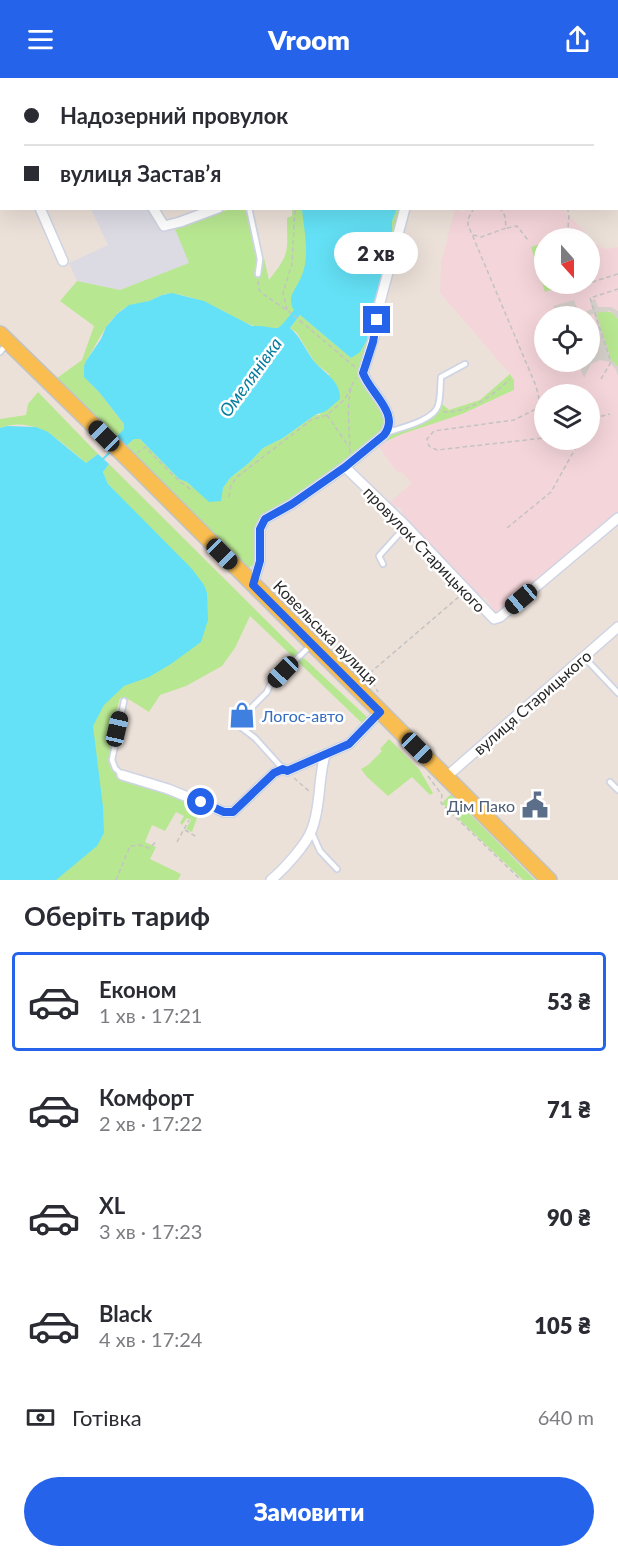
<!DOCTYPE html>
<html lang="uk">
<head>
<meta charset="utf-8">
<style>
	:root { --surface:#fff; --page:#f2f2f3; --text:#2b2b33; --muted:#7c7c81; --line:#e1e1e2; --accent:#2563eb }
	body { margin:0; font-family:Lato,sans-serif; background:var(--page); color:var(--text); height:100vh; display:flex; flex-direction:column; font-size:22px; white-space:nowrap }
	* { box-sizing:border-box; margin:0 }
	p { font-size:20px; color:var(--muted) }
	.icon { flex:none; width:33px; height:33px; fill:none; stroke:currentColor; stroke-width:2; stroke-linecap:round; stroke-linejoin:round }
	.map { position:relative; height:802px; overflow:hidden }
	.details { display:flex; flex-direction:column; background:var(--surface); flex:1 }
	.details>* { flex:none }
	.guide { position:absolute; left:0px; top:0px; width:618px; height:132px; box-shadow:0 6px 24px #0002; display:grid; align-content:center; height:132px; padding:0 24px; background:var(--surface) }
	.needle { width:39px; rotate:159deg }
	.tools { position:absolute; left:534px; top:150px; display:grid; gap:12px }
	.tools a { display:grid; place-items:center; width:66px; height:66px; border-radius:50%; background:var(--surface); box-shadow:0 6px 24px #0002; font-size:30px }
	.end { position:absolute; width:27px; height:27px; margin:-14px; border:8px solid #2563eb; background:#fff; box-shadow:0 0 0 3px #fff }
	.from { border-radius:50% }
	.bubble { position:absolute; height:42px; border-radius:21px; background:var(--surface); box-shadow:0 6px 24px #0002; font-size:20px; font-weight:800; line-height:42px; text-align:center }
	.car { position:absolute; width:18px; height:36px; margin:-18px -9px; border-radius:8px; box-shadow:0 0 4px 2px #0007; background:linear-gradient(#222 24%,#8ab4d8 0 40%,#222 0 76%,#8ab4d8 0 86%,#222 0) }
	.guide b { display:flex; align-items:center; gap:21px; height:57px; font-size:22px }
	.guide b+b { border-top:2px solid var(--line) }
	.guide i { width:15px; height:15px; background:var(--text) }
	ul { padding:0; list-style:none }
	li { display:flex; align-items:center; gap:18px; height:99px; margin:0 12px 9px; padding:0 12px; border:3px solid transparent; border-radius:6px }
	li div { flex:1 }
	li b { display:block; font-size:22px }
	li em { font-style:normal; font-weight:800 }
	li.current { border-color:var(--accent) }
	li>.icon { width:54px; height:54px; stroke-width:1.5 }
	h2 { padding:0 24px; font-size:27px; line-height:72px }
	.pay { display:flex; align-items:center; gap:15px; height:66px; padding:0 24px; font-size:22px }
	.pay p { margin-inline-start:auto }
	.primary-button { display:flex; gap:12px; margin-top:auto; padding:12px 24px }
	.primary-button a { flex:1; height:69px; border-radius:36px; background:var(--accent); color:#fff; font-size:24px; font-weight:800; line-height:69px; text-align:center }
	header { display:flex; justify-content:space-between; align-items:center; height:78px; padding:0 24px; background:var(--accent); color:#fff; font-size:27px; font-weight:800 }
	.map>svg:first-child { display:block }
</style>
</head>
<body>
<header><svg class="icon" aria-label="menu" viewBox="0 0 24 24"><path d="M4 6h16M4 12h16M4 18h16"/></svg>Vroom<svg class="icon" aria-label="share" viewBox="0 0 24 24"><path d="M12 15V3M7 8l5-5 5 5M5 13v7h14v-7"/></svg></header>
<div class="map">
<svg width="618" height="802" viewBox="0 0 618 802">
	<rect width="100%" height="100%" fill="#ece1d9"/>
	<path fill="#dcdae3" d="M147,130L156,147L162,152L175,151L190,185L120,212L77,203L69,185L108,167L91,131Z"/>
	<path fill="#f4d5da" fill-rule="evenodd" d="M467,130L563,131L598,168L607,171L618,169V436L497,536H494L489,531L490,526L485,519L481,521L477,519L401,436L403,434L399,429L395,430L390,424L412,405L403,395L396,393L378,367L402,356L462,336L514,312V302L510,296L440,215L441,185L455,131L464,134ZM544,160H590V206H544ZM544,238H590V284H544ZM544,316H590V362H544Z"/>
	<path fill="#b8e791" d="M233,130L245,131L258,180H264L269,202C291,174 287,174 287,140L292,138V131H305L310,179L296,232C289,237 286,247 277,250C267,254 244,245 234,239C219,230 184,213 166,216C159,217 155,221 149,223C135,228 127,225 116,237C103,250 96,268 86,283L92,307L99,314L124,346V351L116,359L57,300L82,282L94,248L60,223L77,203L120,212L189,185L175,151Z
		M397,131H401L371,258L359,298L361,304C370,318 387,333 386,350L342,389L263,439L256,449L255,485L249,490L126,368L134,361H140L179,401L187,404L195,411L221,417L223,410L230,400L249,385L263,370L283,360L315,337H320L329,296L315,285L297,255L290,250L300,237L351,280L367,262L370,235L379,208L392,156V143Z
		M544,165V206H564L565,207L545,214L531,169Z
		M605,233L614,235L618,241V289L611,282L596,234Z
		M510,296L514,302V312L462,336L402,356L378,367L387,357L432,340L442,326L449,332L480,322Z
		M38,314L98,376L86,385C61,364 36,337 0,350V341L26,337L28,326Z
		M109,386L305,581L368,640L363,646L250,538L235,570L222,588L186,608L160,617L149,634L130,622L120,620C115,639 102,681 118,697L198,726L208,733L197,740L192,754L186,751L191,742L187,740L182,747L180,745L184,738L176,734L165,753L152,747L145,764L156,769L150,781L181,796L178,802H33L84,690L127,426L108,406L103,394Z
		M389,661L419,691L433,715L430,717L412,699L388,718L367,699L361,691L368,687L382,673L380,671Z
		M450,717H451L535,802H523L442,725Z"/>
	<path fill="#d7d1cc" d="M595,221L598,229H611L618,233V241L610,233L596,235L611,282L618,289V298L615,290L609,284L600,282L591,286L584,300L578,284H590V252L598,249L594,236L573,238L566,232L560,234L561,238H556L553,228L574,222L579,236L592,231L590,223Z"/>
	<path fill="#64e1f6" d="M302,131H397L392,143V156L379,208L370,235L367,262L360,274L351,280L300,237L290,250C300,258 305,271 313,282C322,294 341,302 340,321L326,333L315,337L283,360L263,370L249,385L230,400L223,410L221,423L209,424L187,404L179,401L140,361H134L126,368L116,359L124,351V346L99,314L84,299V288L86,283L101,261L106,249L117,236L129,227L149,223L162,217L172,215L204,223L252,248C282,247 272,260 294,232C285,219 298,209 302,197C310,178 304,151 302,131Z
		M7,348L36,349L48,354L86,385L98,376L109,386L103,394L108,406L192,491L204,507L207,515L208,542L201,564L171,586L149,599L124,608L104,627L93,648L103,729L104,755L97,768L56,802H0V350Z"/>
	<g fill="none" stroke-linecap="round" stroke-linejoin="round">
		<path stroke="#64e1f6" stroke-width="2" d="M102,382L111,373"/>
		<g stroke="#ced4e3" stroke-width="8">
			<path id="service" d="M292,0V2
				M616,88L618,87
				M249,130L260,181L258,196
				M0,274L7,266
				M386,355C400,350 433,343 438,328C441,319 440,308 441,299L465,286
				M383,486L379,478L406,448
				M584,579L618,615
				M249,632L267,614L270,607L310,568
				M234,644L255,660L283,691
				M122,697L115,690L112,682L124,623
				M610,704L618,712
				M312,755L320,773L337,791"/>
		</g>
		<g stroke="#ced4e3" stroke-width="12">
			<path id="minor" d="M488,0V2
				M589,0V2
				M83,2L86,0
				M278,2V0
				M0,45L2,49
				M40,130L63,183
				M153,130L164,148L180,144L218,130
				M345,389L406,448L494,541L500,539L618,440
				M253,507L260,483V451L265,441L292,426L345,389L384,357C401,336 370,315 363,295L375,256L379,228L405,130
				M122,697L168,711L224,734H233L274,695L283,691L287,693L349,666L380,634
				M446,699L618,549
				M271,802C284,791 307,766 312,751C321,728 318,701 325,677"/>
		</g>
		<g stroke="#c3c3c3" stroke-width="18">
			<path id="primary" d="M0,256L128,381L549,802"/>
		</g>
		<path stroke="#c3c3c3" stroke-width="1.5" stroke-dasharray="4.5 3" stroke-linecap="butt" d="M0,86H2
			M474,130L468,141V147L536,308L539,321L536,330
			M567,130L569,136L568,150
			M507,150L517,148L528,162
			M473,157L481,159L506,150L505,138L500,130
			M258,203L259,212L263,216L291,235L356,290
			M592,204L618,196
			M287,232L283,215L292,186L295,130
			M601,301L611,284L590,220L618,211
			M443,334C469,335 492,318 510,301
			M327,337L349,369
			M544,343L536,331L514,342L434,353L427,361L429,368L437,372L544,360
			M590,348L598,339L610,336
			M137,375L145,369L179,403L193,413
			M350,375C350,356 344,314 356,300
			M229,419L231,407L237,399L311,342L327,337L345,321L351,309
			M507,450L551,414L580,362
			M369,598L378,614
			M364,600L461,517
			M428,698L442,717L441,725L521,802
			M294,700L311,715
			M185,752L197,759
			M177,764L189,742
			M116,802L130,768L139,767L149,770L156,764"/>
		<use href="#service" stroke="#fff" stroke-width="4.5"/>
		<use href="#minor" stroke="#fff" stroke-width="9"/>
		<use href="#primary" stroke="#f9bd50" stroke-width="15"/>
	</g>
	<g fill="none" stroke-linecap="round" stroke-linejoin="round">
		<path stroke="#2563eb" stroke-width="8" d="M201,724L224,734H233L274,695L283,691L287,693L349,666L380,634L253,507L260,483V451L265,441L292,426L345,389L384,357C401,336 370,315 363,295L373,264L377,242"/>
	</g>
	<defs>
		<g id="shop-bare" transform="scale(2.07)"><path d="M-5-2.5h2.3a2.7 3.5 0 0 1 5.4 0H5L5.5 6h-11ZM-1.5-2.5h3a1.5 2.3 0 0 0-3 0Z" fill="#3f7fe0" stroke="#fff" stroke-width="2.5" paint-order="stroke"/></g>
		<g id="civic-bare" transform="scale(2.07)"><path d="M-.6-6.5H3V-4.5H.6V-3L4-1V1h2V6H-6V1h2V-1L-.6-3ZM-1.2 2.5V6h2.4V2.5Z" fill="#5c6f8a" stroke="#fff" stroke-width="2.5" paint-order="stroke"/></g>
	</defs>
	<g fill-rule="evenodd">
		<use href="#shop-bare" x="242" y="637"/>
		<use href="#civic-bare" x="535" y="727"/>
	</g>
	<g text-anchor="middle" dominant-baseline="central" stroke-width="5" stroke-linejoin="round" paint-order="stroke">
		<g font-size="16" fill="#282828" stroke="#fff">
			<text transform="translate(425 471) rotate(46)">провулок Старицького</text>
			<text transform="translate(326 554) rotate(45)">Ковельська вулиця</text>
			<text transform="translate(532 624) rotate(-41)">вулиця Старицького</text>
		</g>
		<g font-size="16" fill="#366cbe" stroke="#fff" text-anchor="start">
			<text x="262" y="637">Логос-авто</text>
		</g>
		<g font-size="16" fill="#4e5e75" stroke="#fff" text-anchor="end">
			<text x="515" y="727">Дім Пако</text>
		</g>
		<g font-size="18" font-style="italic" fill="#057da0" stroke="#fff">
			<text transform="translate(250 299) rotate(-54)">Омелянівка</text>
		</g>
	</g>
</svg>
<div class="tools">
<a><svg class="needle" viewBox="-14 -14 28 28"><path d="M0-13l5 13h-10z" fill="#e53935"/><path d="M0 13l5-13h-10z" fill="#7c7c81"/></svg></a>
<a><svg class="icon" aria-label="locate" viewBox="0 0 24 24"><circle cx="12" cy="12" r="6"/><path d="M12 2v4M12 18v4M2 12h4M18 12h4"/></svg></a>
<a><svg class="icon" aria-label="layers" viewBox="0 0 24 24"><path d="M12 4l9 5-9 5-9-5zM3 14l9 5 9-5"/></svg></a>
</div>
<i class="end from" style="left:201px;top:724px"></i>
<i class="end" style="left:377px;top:242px"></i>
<div class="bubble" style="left:334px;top:154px;width:84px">2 хв</div>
<i class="car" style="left:104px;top:358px;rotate:315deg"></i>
<i class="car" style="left:222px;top:476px;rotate:135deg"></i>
<i class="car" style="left:521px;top:521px;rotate:230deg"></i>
<i class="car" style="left:283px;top:594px;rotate:224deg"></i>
<i class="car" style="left:117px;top:651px;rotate:13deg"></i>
<i class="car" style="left:417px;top:670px;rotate:135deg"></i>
<div class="guide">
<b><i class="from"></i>Надозерний провулок</b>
<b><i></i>вулиця Заставʼя</b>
</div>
</div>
<section class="details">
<h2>Оберіть тариф</h2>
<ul>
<li class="current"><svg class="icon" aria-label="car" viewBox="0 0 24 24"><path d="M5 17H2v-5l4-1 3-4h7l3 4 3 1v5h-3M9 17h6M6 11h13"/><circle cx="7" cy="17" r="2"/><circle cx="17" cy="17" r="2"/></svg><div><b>Економ</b><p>1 хв · 17:21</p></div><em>53 ₴</em></li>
<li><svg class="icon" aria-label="car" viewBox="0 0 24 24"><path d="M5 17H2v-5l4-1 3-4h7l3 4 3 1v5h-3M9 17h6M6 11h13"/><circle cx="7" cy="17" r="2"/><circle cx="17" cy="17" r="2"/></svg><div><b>Комфорт</b><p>2 хв · 17:22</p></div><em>71 ₴</em></li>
<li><svg class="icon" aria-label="car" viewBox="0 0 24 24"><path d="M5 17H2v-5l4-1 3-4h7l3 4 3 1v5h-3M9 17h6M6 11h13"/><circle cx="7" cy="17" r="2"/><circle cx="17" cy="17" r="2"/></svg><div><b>XL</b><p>3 хв · 17:23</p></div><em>90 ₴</em></li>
<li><svg class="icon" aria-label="car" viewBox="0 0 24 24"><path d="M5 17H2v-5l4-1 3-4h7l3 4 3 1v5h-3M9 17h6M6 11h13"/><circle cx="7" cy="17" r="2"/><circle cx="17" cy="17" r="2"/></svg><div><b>Black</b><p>4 хв · 17:24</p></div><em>105 ₴</em></li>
</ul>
<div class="pay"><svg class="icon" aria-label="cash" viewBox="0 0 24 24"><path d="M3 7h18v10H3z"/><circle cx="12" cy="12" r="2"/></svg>Готівка<p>640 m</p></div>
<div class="primary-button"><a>Замовити</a></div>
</section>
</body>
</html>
